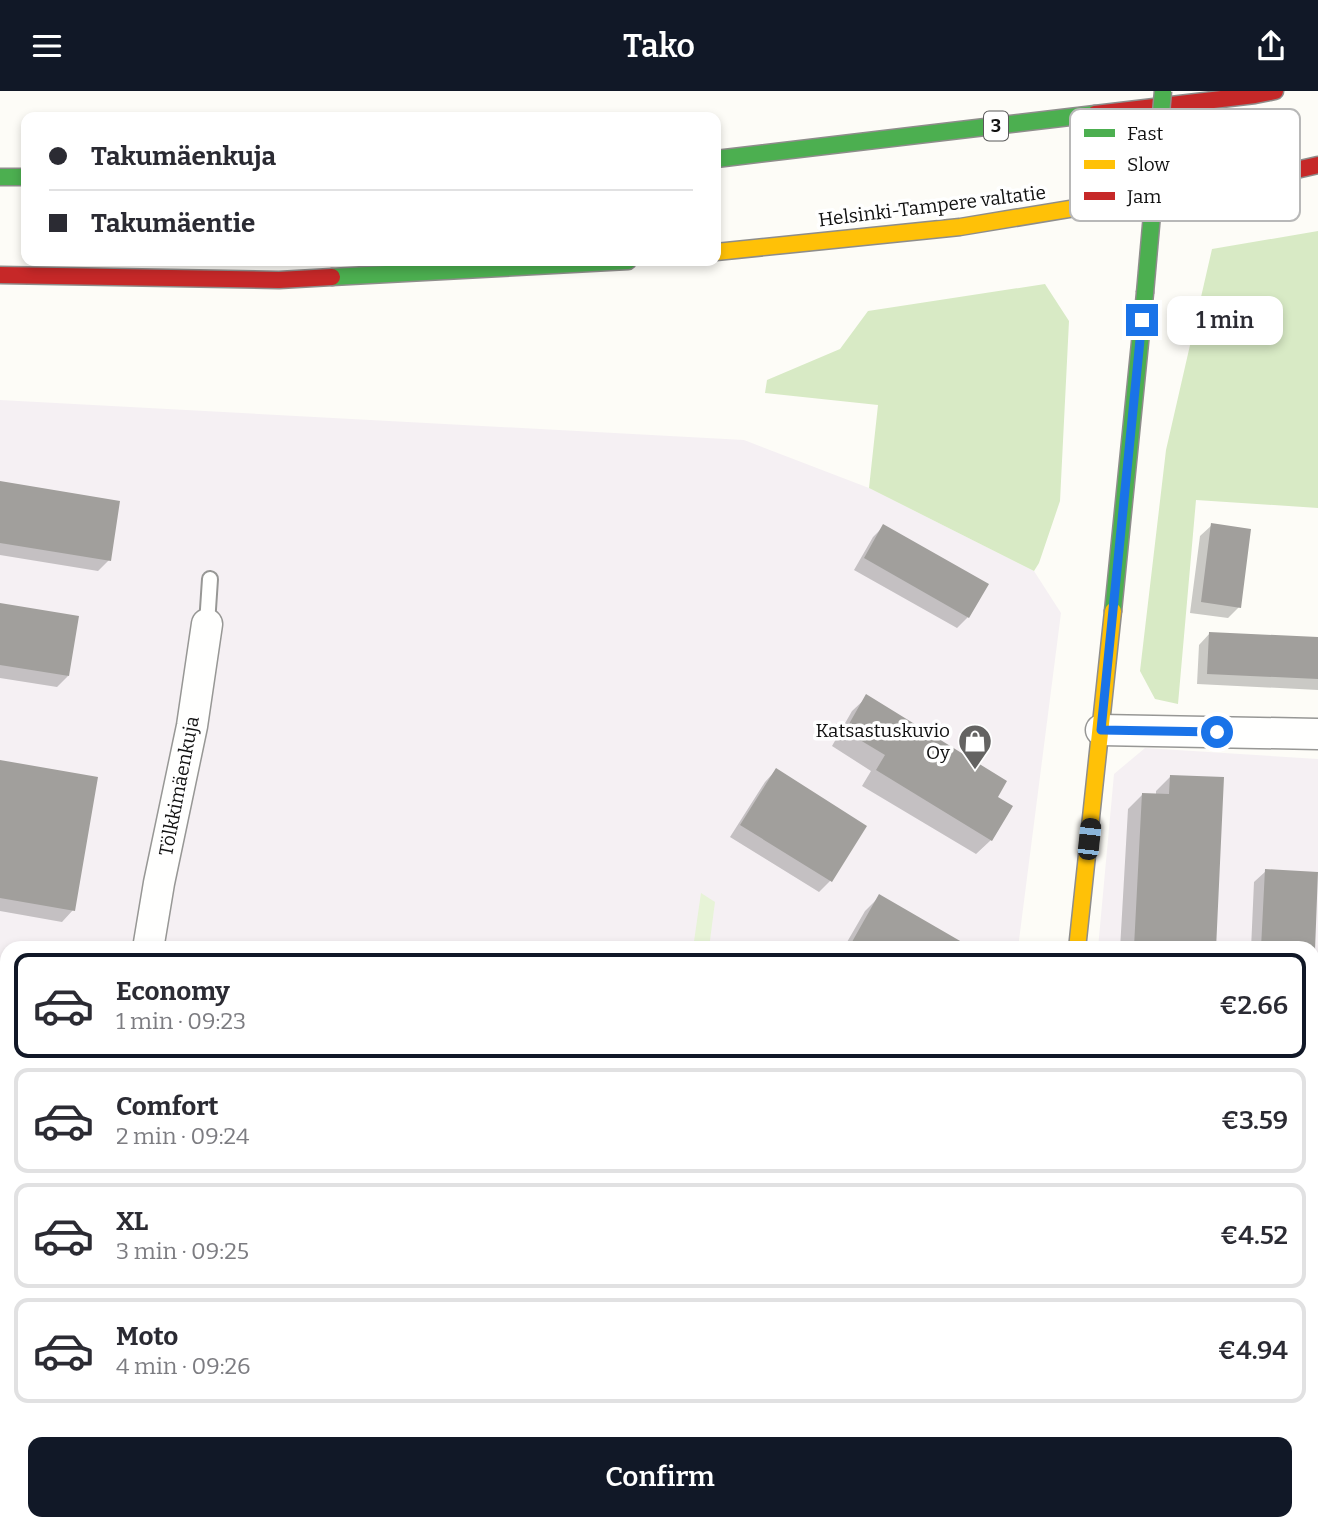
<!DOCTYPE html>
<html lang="en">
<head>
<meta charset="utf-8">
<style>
	:root { --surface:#fff; --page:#f7f7f7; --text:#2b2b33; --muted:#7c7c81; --line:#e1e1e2; --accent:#111827 }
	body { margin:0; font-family:Bitter,serif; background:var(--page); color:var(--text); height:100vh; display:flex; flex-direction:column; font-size:26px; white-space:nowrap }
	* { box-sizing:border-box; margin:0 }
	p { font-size:23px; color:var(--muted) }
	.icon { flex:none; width:38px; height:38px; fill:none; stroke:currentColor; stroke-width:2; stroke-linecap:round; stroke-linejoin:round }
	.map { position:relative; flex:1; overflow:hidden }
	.sheet { position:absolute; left:0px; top:850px; width:1320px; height:590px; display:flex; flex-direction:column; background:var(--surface); border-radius:21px 21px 0 0; box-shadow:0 4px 10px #0003 }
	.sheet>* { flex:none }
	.top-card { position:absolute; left:21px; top:21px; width:700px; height:154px; border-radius:14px; box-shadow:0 4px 10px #0003; display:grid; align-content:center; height:154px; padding:0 28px; background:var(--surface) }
	.end { position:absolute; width:32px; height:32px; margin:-16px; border:9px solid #1a73e8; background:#fff; box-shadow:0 0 0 4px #fff }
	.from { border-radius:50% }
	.bubble { position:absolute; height:49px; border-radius:14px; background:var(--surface); box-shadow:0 4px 10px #0003; font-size:23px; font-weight:600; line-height:49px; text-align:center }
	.car { position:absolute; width:21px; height:42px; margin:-21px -10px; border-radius:9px; box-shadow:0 0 5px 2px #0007; background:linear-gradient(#222 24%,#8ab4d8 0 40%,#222 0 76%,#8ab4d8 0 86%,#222 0) }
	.top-card b { display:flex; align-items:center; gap:24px; height:66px; font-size:26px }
	.top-card b+b { border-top:2px solid var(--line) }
	.top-card i { width:18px; height:18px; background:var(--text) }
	ul { padding:12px 0 0; list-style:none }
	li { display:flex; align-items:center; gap:21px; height:105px; margin:0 14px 10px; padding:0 14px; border:4px solid var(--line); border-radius:14px }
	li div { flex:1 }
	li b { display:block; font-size:26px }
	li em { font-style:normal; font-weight:600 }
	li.current { border-color:var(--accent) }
	li>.icon { width:63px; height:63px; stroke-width:1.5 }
	.action { display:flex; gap:14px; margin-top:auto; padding:14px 28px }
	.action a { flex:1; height:80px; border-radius:14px; background:var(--accent); color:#fff; font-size:28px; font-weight:600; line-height:80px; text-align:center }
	header { display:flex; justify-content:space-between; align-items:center; height:91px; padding:0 28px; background:var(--accent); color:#fff; font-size:32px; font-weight:600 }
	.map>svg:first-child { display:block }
</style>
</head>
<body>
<header><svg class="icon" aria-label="menu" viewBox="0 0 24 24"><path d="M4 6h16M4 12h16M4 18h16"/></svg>Tako<svg class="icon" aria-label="share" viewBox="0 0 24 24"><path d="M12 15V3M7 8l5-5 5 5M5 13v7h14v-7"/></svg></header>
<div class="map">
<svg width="1318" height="1439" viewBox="0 0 1318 1439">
	<rect width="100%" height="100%" fill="#fdfcf7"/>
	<path fill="#f5f0f3" d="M0,309L744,349L869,397L1034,480L1061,522L1018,857L7,858V1001L0,1000Z
		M1145,657L1318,668V1439H941L939,1433H1312V858L1098,857L1114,683Z
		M0,1073L7,1075V1433H783L793,1439H0Z"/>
	<path fill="#e7f3d7" d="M701,802L715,811L709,857H693Z"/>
	<path fill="#d8eac5" d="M1318,140V417L1196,409L1178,613L1155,608L1140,580L1166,359L1212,158Z
		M1045,193L1069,230L1060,410L1039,472L1034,480L869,397L878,314L765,302L767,289L840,258L868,220Z"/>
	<path fill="#0003" d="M0,392L109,469L98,480L0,464Z
		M1212,434L1239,516L1228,527L1190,522L1200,445Z
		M884,435L968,526L957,537L854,479L873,446Z
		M0,514L68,585L57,596L0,587Z
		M1210,542L1318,547V599L1197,593L1199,554Z
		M867,606L996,707L991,749L976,763L862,695L871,680L832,655L852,620Z
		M0,670L73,819L62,831L0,820Z
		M776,679L865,735L830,790L819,801L730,746L765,691Z
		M1171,685L1214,858H1120L1128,718L1143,703L1156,704V700Z
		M1266,780L1313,859H1312V858H1251L1254,791Z
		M880,805L970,858H843L865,820Z
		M0,1094L7,1095V1236L0,1243Z"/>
	<path fill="#a19f9c" d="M0,390L120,410L111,470L0,452Z
		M1211,432L1251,438L1241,517L1201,511Z
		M883,433L989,493L969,527L864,467Z
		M0,512L79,525L69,585L0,574Z
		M1209,541L1318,546V588L1207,583Z
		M866,603L1007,690L998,706L1013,715L992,750L876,679L885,664L845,640Z
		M0,669L98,686L75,820L0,807Z
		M776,677L867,735L832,791L740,734Z
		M1170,684L1224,686L1216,858L1134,856L1142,702L1169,703Z
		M1265,778L1318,781L1315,859H1312V858L1261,857Z
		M879,803L974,858H848Z
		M0,1092L7,1094V1229L0,1228Z
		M1312,1225H1318V1335L1315,1439H1232L1233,1433H1312Z"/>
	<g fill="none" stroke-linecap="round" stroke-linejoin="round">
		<g stroke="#979795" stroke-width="18">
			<path id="lane" d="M207,533L210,488"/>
		</g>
		<g stroke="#979795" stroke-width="33">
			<path id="street" d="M1101,639L1318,643
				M148,858L159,792L192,635L207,533
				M0,1027L7,1030
				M847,1433L858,1439
				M887,1439L890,1433"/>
		</g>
		<g stroke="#8e8d8b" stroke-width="19">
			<path id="fast" d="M716,68L1095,23
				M0,86H26
				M332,186L628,170
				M1113,520L1145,202"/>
		</g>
		<g stroke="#8e8d8b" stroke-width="19">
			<path id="slow" d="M716,161L960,136L1166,102
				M1077,858L1113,520"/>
		</g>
		<g stroke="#8e8d8b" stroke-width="19">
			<path id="jam" d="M1095,23L1255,4L1275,0
				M1166,102L1270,85L1318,74
				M0,184L279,189L332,186"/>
		</g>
		<use href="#lane" stroke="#fffffe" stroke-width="14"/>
		<use href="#street" stroke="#fffffe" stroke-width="30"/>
		<use href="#fast" stroke="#4caf50" stroke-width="16"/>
		<use href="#slow" stroke="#ffc107" stroke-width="16"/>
		<use href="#jam" stroke="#c62828" stroke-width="16"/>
		<g stroke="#8e8d8b" stroke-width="19" stroke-linecap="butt">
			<path id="fast-bridge" d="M1145,202L1163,0"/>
		</g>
		<use href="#fast-bridge" stroke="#4caf50" stroke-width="16"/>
	</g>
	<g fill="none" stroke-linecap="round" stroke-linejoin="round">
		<path stroke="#1a73e8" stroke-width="9" d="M1142,229L1101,639L1217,641"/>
	</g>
	<defs>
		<g id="shop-pin" transform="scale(1.75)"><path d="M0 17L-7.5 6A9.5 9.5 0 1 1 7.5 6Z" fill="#646362" stroke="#fff"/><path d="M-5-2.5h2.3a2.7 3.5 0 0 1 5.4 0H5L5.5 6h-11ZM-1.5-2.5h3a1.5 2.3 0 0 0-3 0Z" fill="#fff"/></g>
	</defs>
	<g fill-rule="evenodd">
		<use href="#shop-pin" x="975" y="650"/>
	</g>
	<g text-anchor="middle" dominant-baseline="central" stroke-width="7" stroke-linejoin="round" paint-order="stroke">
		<rect fill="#fff" stroke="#585858" stroke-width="2" x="984" y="20.5" width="24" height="29" rx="5"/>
		<g font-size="18" font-weight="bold" fill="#111">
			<text x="996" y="35">3</text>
		</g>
		<g font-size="19" fill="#111" stroke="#fff">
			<text transform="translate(932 115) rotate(-7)">Helsinki-Tampere valtatie</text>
			<text transform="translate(179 695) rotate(-79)">Tölkkimäenkuja</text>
		</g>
		<g font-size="19" fill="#111" stroke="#fff" text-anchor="end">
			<text x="950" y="639">Katsastuskuvio<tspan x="950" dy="22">Oy</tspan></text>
		</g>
	</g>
	<rect x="1070" y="18" width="230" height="112" rx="10" fill="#fff" stroke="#b8b8b8" stroke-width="2"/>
	<rect x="1084" y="38" width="31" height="8" fill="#4caf50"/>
	<rect x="1084" y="69" width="31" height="9" fill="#ffc107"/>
	<rect x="1084" y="101" width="31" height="8" fill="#c62828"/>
	<g font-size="19" fill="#111">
		<text x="1127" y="49">Fast</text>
		<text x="1127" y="80">Slow</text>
		<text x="1127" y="112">Jam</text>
	</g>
</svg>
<i class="end from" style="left:1217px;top:641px"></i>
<i class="end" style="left:1142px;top:229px"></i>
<div class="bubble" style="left:1167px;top:205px;width:116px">1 min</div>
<i class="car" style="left:1089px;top:748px;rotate:6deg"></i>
<div class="top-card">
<b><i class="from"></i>Takumäenkuja</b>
<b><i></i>Takumäentie</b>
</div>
<section class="sheet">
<ul>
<li class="current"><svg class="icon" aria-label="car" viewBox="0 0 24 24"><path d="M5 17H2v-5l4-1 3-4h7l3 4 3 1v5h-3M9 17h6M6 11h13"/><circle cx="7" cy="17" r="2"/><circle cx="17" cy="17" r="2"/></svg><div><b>Economy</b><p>1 min · 09:23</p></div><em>€2.66</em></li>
<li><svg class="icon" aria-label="car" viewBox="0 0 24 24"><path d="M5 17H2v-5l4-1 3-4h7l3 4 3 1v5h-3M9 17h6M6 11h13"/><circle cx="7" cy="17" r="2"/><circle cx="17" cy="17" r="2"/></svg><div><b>Comfort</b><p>2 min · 09:24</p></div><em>€3.59</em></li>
<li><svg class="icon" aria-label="car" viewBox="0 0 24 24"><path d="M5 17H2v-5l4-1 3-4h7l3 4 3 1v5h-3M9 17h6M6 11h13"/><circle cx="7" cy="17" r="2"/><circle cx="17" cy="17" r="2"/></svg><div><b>XL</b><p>3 min · 09:25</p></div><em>€4.52</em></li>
<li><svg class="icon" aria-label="car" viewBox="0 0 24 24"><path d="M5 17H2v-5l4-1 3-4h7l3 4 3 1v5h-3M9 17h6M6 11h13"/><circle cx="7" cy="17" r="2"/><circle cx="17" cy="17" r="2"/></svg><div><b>Moto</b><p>4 min · 09:26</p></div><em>€4.94</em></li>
</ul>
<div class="action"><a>Confirm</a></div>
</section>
</div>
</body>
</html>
